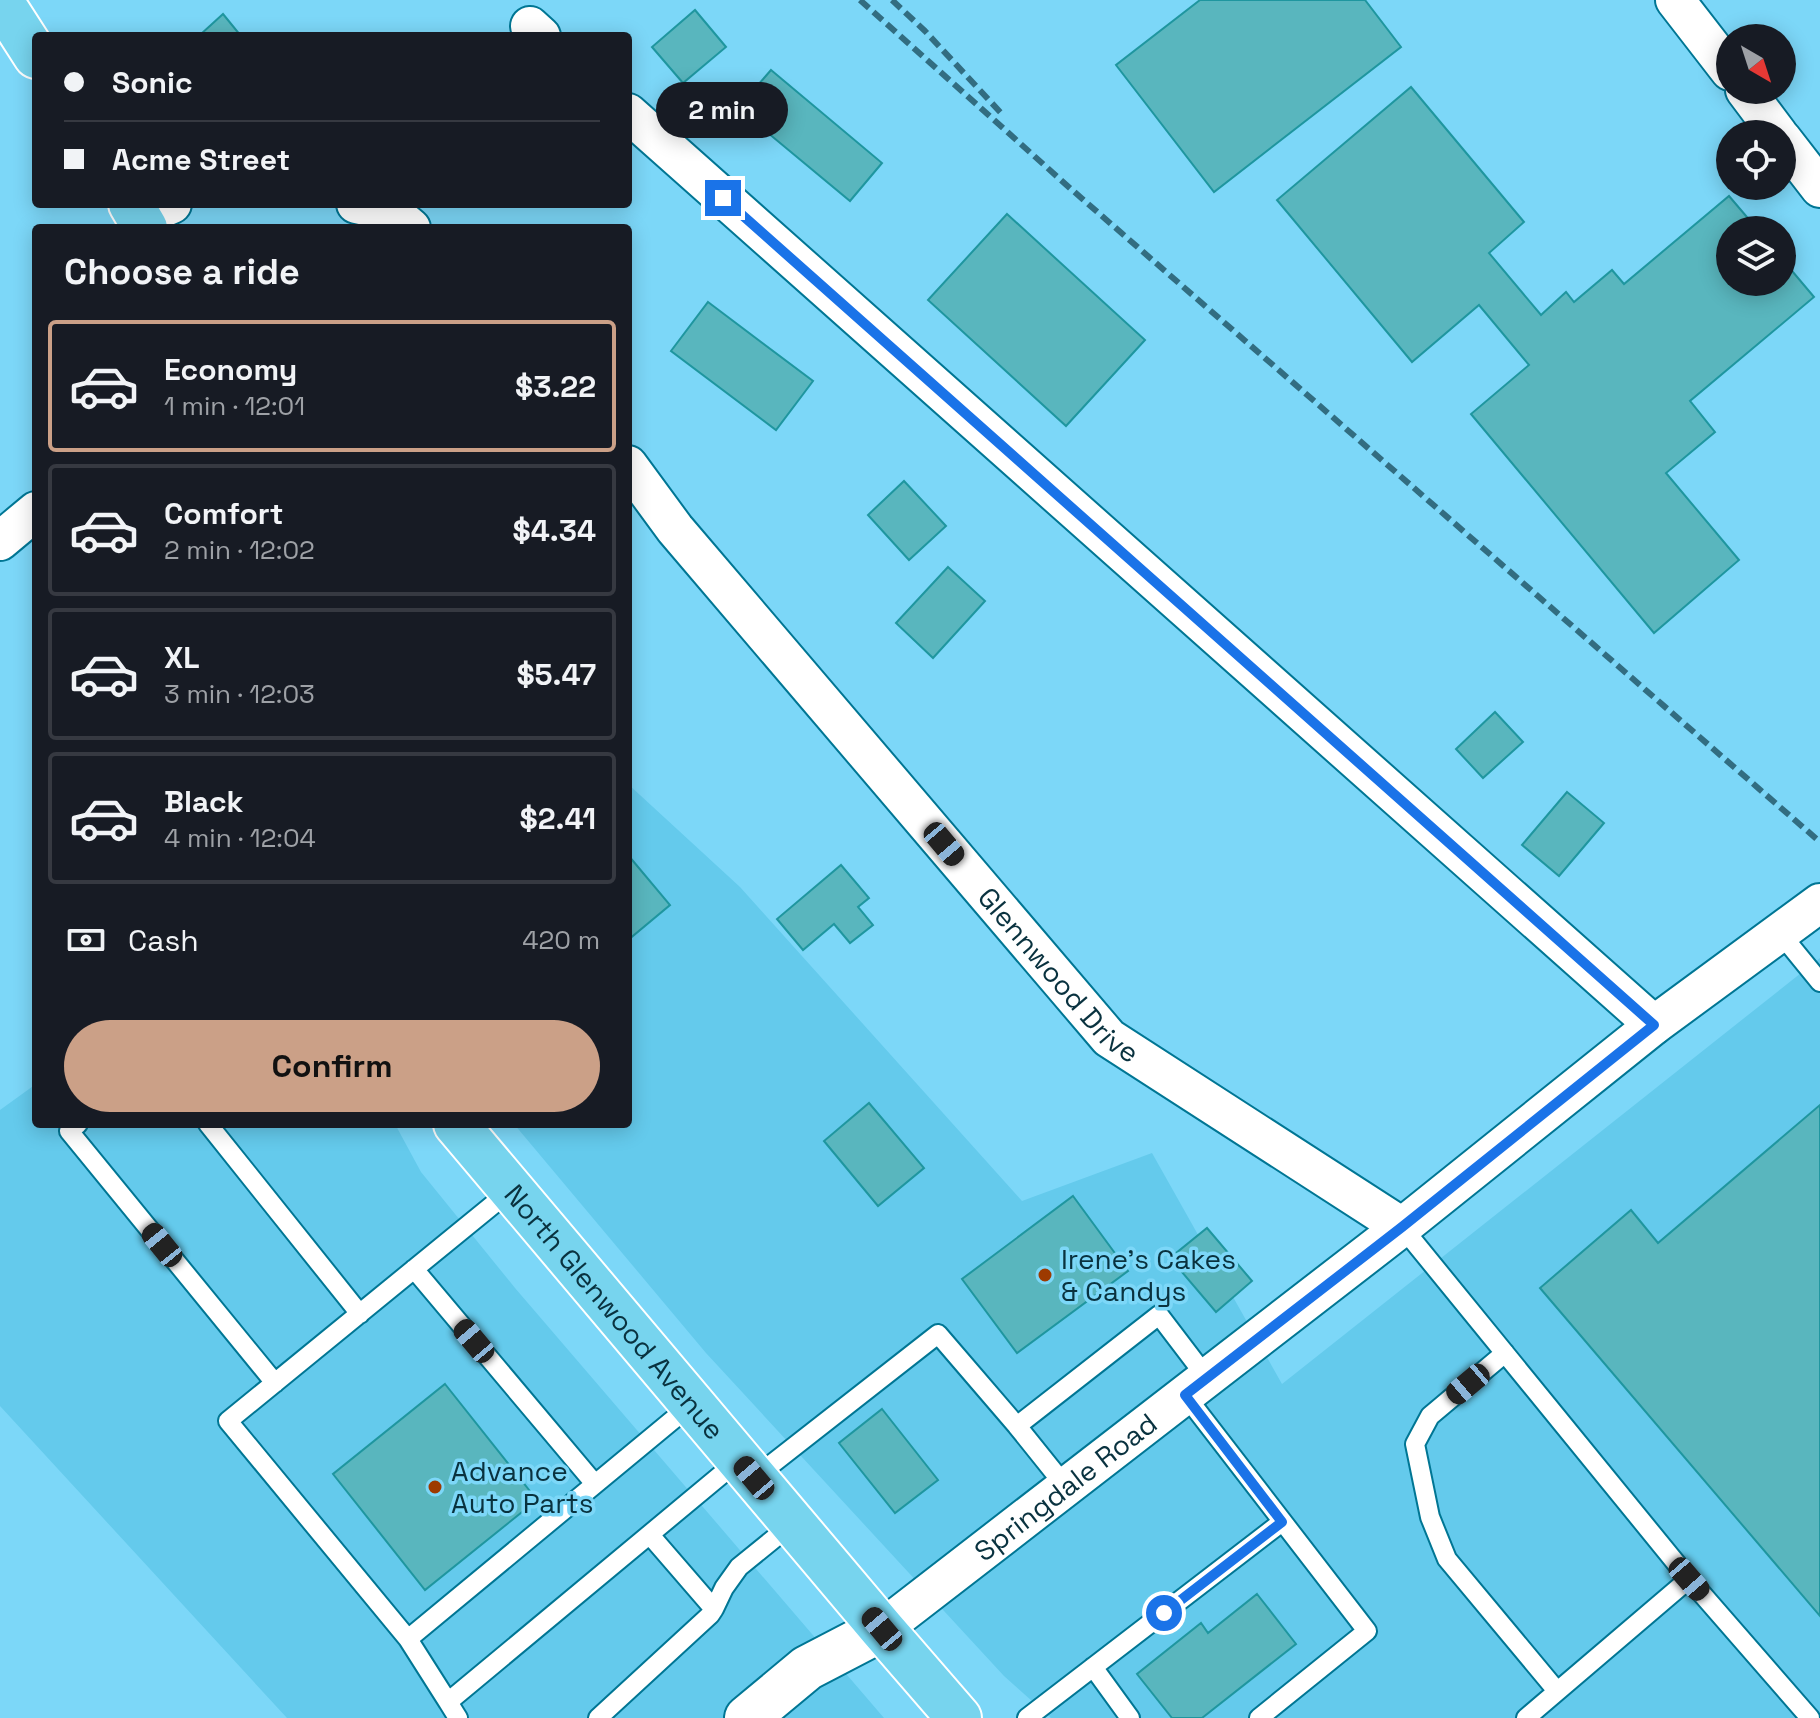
<!DOCTYPE html>
<html lang="en">
<head>
<meta charset="utf-8">
<style>
	:root { --surface:#171b24; --page:#20242c; --text:#f1f3f6; --muted:#9ea1a6; --line:#363941; --accent:#cba087 }
	body { margin:0; font-family:"Space Grotesk",sans-serif; background:var(--page); color:var(--text); height:100vh; display:flex; flex-direction:column; font-size:30px; white-space:nowrap }
	* { box-sizing:border-box; margin:0 }
	p { font-size:26px; color:var(--muted) }
	.icon { flex:none; width:44px; height:44px; fill:none; stroke:currentColor; stroke-width:2; stroke-linecap:round; stroke-linejoin:round }
	.map { position:relative; flex:1; overflow:hidden }
	.panel { position:absolute; left:32px; top:224px; width:600px; height:904px; display:flex; flex-direction:column; background:var(--surface); border-radius:8px; box-shadow:0 4px 20px #0003 }
	.panel>* { flex:none }
	.banner { position:absolute; left:32px; top:32px; width:600px; height:176px; border-radius:8px; box-shadow:0 4px 20px #0003; display:grid; align-content:center; height:176px; padding:0 32px; background:var(--surface) }
	.needle { width:52px; rotate:141deg }
	.buttons { position:absolute; left:1716px; top:24px; display:grid; gap:16px }
	.buttons a { display:grid; place-items:center; width:80px; height:80px; border-radius:50%; background:var(--surface); box-shadow:0 4px 20px #0003; font-size:40px }
	.end { position:absolute; width:36px; height:36px; margin:-18px; border:10px solid #1a73e8; background:#fff; box-shadow:0 0 0 4px #fff }
	.from { border-radius:50% }
	.bubble { position:absolute; height:56px; border-radius:28px; background:var(--surface); box-shadow:0 4px 20px #0003; font-size:26px; font-weight:600; line-height:56px; text-align:center }
	.car { position:absolute; width:24px; height:48px; margin:-24px -12px; border-radius:10px; box-shadow:0 0 6px 2px #0007; background:linear-gradient(#222 24%,#8ab4d8 0 40%,#222 0 76%,#8ab4d8 0 86%,#222 0) }
	.banner b { display:flex; align-items:center; gap:28px; height:76px; font-size:30px }
	.banner b+b { border-top:2px solid var(--line) }
	.banner i { width:20px; height:20px; background:var(--text) }
	ul { padding:0; list-style:none }
	li { display:flex; align-items:center; gap:24px; height:132px; margin:0 16px 12px; padding:0 16px; border:4px solid var(--line); border-radius:8px }
	li div { flex:1 }
	li b { display:block; font-size:30px }
	li em { font-style:normal; font-weight:600 }
	li.current { border-color:var(--accent) }
	li>.icon { width:72px; height:72px; stroke-width:1.5 }
	h2 { padding:0 32px; font-size:36px; line-height:96px }
	.pay { display:flex; align-items:center; gap:20px; height:88px; padding:0 32px; font-size:30px }
	.pay p { margin-inline-start:auto }
	.button { display:flex; gap:16px; margin-top:auto; padding:16px 32px }
	.button a { flex:1; height:92px; border-radius:48px; background:var(--accent); color:#111; font-size:32px; font-weight:600; line-height:92px; text-align:center }
	.map>svg:first-child { display:block }
</style>
</head>
<body>
<div class="map">
<svg width="1820" height="1718" viewBox="0 0 1820 1718">
	<rect width="100%" height="100%" fill="#7cd7f8"/>
	<path fill="#64caec" d="M628,784L740,887L1022,1201L1152,1153L1282,1384L1820,958V1718H1051L1004,1676L706,1353L514,1124H628Z
		M36,1084V1124H395L421,1172L515,1288L884,1718H287L0,1406V1110Z"/>
	<path fill="#59b6be" stroke="#1f969f" stroke-width="2" d="M1200,0H1365L1401,47L1214,192L1116,65Z
		M695,10L726,47L683,83L652,47Z
		M223,14L241,36H203L201,34Z
		M771,70L882,163L850,201L738,108Z
		M1411,87L1524,222L1489,253L1541,315L1566,292L1574,302L1612,270L1624,284L1729,196L1758,230H1730V282H1782V259L1814,297L1690,401L1715,432L1666,473L1739,560L1654,633L1471,414L1529,365L1479,305L1412,362L1277,200Z
		M1007,214L1145,340L1066,426L928,300Z
		M708,302L813,381L776,430L671,351Z
		M904,481L946,526L909,560L868,515Z
		M948,567L985,601L933,658L896,623Z
		M1495,712L1523,742L1483,778L1456,749Z
		M1567,792L1604,823L1559,876L1522,845Z
		M628,855L670,905L628,940Z
		M841,865L869,898L858,907L873,925L850,943L834,924L803,950L777,919Z
		M869,1103L924,1168L878,1206L824,1141Z
		M1820,1105V1616L1540,1288L1631,1210L1658,1243Z
		M1073,1196L1128,1271L1017,1353L962,1279Z
		M1207,1228L1252,1281L1216,1312L1170,1258Z
		M445,1384L537,1500L425,1590L333,1474Z
		M882,1409L938,1480L895,1513L839,1443Z
		M1257,1594L1296,1644L1202,1718H1172L1137,1674L1201,1623L1208,1633Z"/>
	<g fill="none" stroke-linecap="round" stroke-linejoin="round">
		<g stroke="#007694" stroke-width="22">
			<path id="service" d="M1780,933L1820,982
				M78,1124L69,1131L275,1383
				M208,1124L360,1314
				M1402,1227L1689,1579L1810,1718
				M414,1269L595,1484
				M1505,1353L1430,1416L1415,1444L1430,1517L1447,1559L1557,1691
				M1185,1395L1367,1631L1259,1718
				M754,1478L938,1334L1017,1426
				M1066,1487L1017,1426L1159,1315L1207,1378
				M714,1609L724,1588L739,1567L792,1524
				M408,1639L692,1404
				M1093,1667L1130,1718
				M448,1702L408,1639L228,1421L511,1190
				M458,1718L448,1702L739,1460
				M598,1718L710,1615L714,1609L650,1535
				M1027,1718L1282,1522
				M1526,1718L1689,1579"/>
		</g>
		<g stroke="#007694" stroke-width="42">
			<g id="minor">
				<path d="M1675,0L1730,71"/>
				<path d="M530,26L541,36"/>
				<path d="M1745,90L1778,134"/>
				<path d="M628,113L1654,1025"/>
				<path d="M1782,139L1820,188"/>
				<path d="M356,204L392,212L411,228"/>
				<path d="M140,218L172,204"/>
				<path id="s1" d="M628,465L675,529L1109,1038L1402,1227"/>
				<path d="M0,541L36,511"/>
				<path id="s2" d="M882,1629L1402,1227L1654,1025L1820,903"/>
			</g>
		</g>
		<g stroke="#007694" stroke-width="48">
			<path id="tertiary" d="M747,1718L807,1668L882,1629"/>
		</g>
		<g stroke="#fff" stroke-width="48">
			<g id="primary">
				<path d="M0,0L36,56"/>
				<path d="M131,204L145,228"/>
				<path id="s3" d="M456,1124L882,1629L959,1718"/>
			</g>
		</g>
		<use href="#service" stroke="#fff" stroke-width="18"/>
		<use href="#minor" stroke="#fff" stroke-width="38"/>
		<use href="#tertiary" stroke="#fff" stroke-width="44"/>
		<use href="#primary" stroke="#77d4ee" stroke-width="44"/>
		<path stroke="#326d81" stroke-width="6" stroke-dasharray="12 6" stroke-linecap="butt" d="M860,0L1071,189L1820,842
			M892,0L925,31L1001,113"/>
	</g>
	<g fill="none" stroke-linecap="round" stroke-linejoin="round">
		<path stroke="#1a73e8" stroke-width="10" d="M723,198L1654,1025L1402,1227L1185,1395L1282,1522L1164,1613"/>
	</g>
	<g fill="#9d3a00" stroke="#7cd7f8" stroke-width="3">
		<circle cx="1045" cy="1275" r="8"/>
		<circle cx="435" cy="1487" r="8"/>
	</g>
	<g text-anchor="middle" dominant-baseline="central" stroke-width="7" stroke-linejoin="round" paint-order="stroke">
		<g font-size="28" fill="#09323f" stroke="#7cd7f8">
			<text stroke="none"><textPath href="#s1" startOffset="668">Glennwood Drive</textPath></text>
			<text stroke="none"><textPath href="#s3" startOffset="246">North Glenwood Avenue</textPath></text>
			<text stroke="none"><textPath href="#s2" startOffset="232">Springdale Road</textPath></text>
		</g>
		<g font-size="28" fill="#09323f" stroke="#7cd7f8" text-anchor="start">
			<text x="1061" y="1259">Irene's Cakes<tspan x="1061" dy="32">&amp; Candys</tspan></text>
			<text x="451" y="1471">Advance<tspan x="451" dy="32">Auto Parts</tspan></text>
		</g>
	</g>
</svg>
<div class="buttons">
<a><svg class="needle" viewBox="-14 -14 28 28"><path d="M0-13l5 13h-10z" fill="#e53935"/><path d="M0 13l5-13h-10z" fill="#9ea1a6"/></svg></a>
<a><svg class="icon" aria-label="locate" viewBox="0 0 24 24"><circle cx="12" cy="12" r="6"/><path d="M12 2v4M12 18v4M2 12h4M18 12h4"/></svg></a>
<a><svg class="icon" aria-label="layers" viewBox="0 0 24 24"><path d="M12 4l9 5-9 5-9-5zM3 14l9 5 9-5"/></svg></a>
</div>
<i class="end from" style="left:1164px;top:1613px"></i>
<i class="end" style="left:723px;top:198px"></i>
<div class="bubble" style="left:656px;top:82px;width:132px">2 min</div>
<i class="car" style="left:944px;top:844px;rotate:140deg"></i>
<i class="car" style="left:162px;top:1245px;rotate:321deg"></i>
<i class="car" style="left:474px;top:1341px;rotate:320deg"></i>
<i class="car" style="left:1468px;top:1384px;rotate:230deg"></i>
<i class="car" style="left:754px;top:1478px;rotate:320deg"></i>
<i class="car" style="left:1689px;top:1579px;rotate:139deg"></i>
<i class="car" style="left:882px;top:1629px;rotate:320deg"></i>
<div class="banner">
<b><i class="from"></i>Sonic</b>
<b><i></i>Acme Street</b>
</div>
<section class="panel">
<h2>Choose a ride</h2>
<ul>
<li class="current"><svg class="icon" aria-label="car" viewBox="0 0 24 24"><path d="M5 17H2v-5l4-1 3-4h7l3 4 3 1v5h-3M9 17h6M6 11h13"/><circle cx="7" cy="17" r="2"/><circle cx="17" cy="17" r="2"/></svg><div><b>Economy</b><p>1 min · 12:01</p></div><em>$3.22</em></li>
<li><svg class="icon" aria-label="car" viewBox="0 0 24 24"><path d="M5 17H2v-5l4-1 3-4h7l3 4 3 1v5h-3M9 17h6M6 11h13"/><circle cx="7" cy="17" r="2"/><circle cx="17" cy="17" r="2"/></svg><div><b>Comfort</b><p>2 min · 12:02</p></div><em>$4.34</em></li>
<li><svg class="icon" aria-label="car" viewBox="0 0 24 24"><path d="M5 17H2v-5l4-1 3-4h7l3 4 3 1v5h-3M9 17h6M6 11h13"/><circle cx="7" cy="17" r="2"/><circle cx="17" cy="17" r="2"/></svg><div><b>XL</b><p>3 min · 12:03</p></div><em>$5.47</em></li>
<li><svg class="icon" aria-label="car" viewBox="0 0 24 24"><path d="M5 17H2v-5l4-1 3-4h7l3 4 3 1v5h-3M9 17h6M6 11h13"/><circle cx="7" cy="17" r="2"/><circle cx="17" cy="17" r="2"/></svg><div><b>Black</b><p>4 min · 12:04</p></div><em>$2.41</em></li>
</ul>
<div class="pay"><svg class="icon" aria-label="cash" viewBox="0 0 24 24"><path d="M3 7h18v10H3z"/><circle cx="12" cy="12" r="2"/></svg>Cash<p>420 m</p></div>
<div class="button"><a>Confirm</a></div>
</section>
</div>
</body>
</html>
